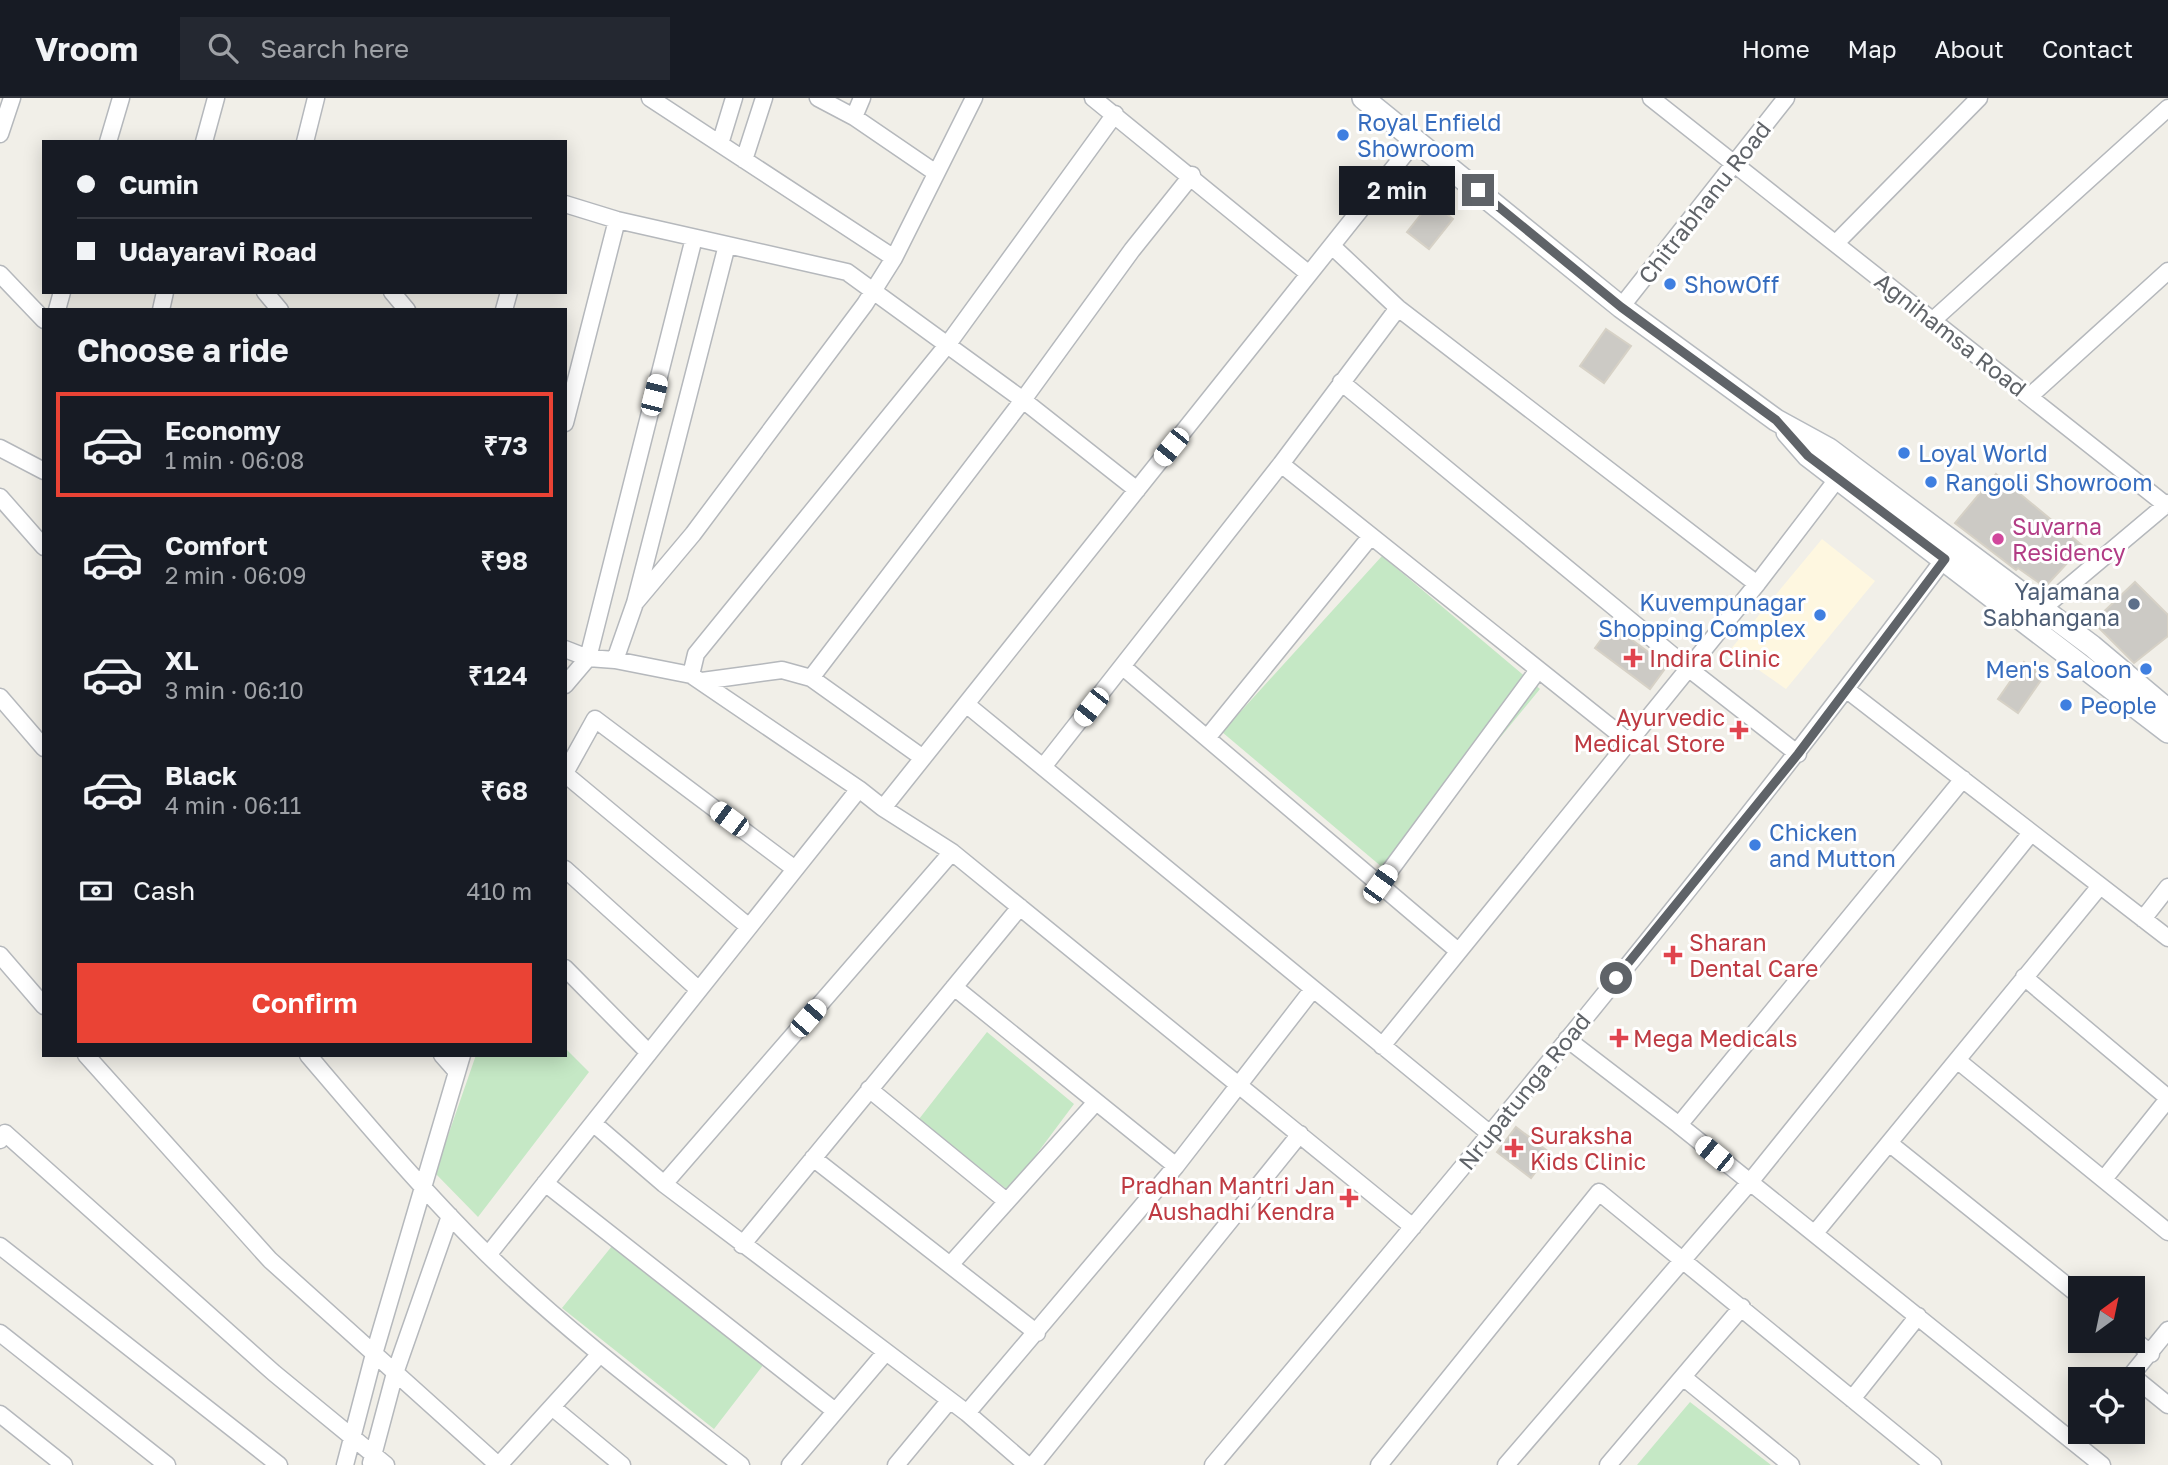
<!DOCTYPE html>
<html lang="en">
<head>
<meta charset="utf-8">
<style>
	:root { --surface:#171b24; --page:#242831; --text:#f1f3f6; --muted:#9ea1a6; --line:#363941; --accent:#ea4335 }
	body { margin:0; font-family:"Golos Text",sans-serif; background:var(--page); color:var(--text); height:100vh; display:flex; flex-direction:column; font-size:26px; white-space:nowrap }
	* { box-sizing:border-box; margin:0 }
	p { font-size:23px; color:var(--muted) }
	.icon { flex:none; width:38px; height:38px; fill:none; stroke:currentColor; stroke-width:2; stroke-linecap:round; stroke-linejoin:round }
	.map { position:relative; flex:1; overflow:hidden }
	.drawer { position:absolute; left:42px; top:210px; width:525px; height:749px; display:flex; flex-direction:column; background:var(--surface); border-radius:0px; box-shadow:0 4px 18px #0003 }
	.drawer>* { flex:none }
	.guide { position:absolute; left:42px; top:42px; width:525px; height:154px; border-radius:0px; box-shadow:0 4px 18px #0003; display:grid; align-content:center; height:154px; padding:0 35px; background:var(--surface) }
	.needle { width:46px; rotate:33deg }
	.tools { position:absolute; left:2068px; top:1178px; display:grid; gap:14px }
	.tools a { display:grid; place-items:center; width:77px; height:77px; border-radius:0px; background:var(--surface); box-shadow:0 4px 18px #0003; font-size:35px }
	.end { position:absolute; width:32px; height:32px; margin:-16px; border:9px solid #5f6368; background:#fff; box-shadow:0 0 0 4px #fff }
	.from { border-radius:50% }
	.bubble { position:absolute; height:49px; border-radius:0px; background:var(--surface); box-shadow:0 4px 18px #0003; font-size:23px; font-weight:600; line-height:49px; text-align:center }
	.car { position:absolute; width:21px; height:42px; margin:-21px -10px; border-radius:9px; box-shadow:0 0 5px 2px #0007; background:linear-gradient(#fff 24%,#345 0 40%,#fff 0 76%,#345 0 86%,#fff 0) }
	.guide b { display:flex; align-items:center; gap:24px; height:66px; font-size:26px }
	.guide b+b { border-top:2px solid var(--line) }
	.guide i { width:18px; height:18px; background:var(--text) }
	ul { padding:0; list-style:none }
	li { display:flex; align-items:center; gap:21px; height:105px; margin:0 14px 10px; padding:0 21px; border:4px solid transparent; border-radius:0px }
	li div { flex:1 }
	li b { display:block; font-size:26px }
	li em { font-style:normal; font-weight:600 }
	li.selected { border-color:var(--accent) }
	li>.icon { width:63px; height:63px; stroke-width:1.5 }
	h2 { padding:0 35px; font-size:32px; line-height:84px }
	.pay { display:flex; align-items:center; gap:18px; height:77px; padding:0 35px; font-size:26px }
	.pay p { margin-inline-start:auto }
	.action { display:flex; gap:14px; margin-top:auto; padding:14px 35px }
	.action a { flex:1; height:80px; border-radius:0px; background:var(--accent); color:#fff; font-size:28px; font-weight:600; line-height:80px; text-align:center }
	header { display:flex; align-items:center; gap:42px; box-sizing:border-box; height:98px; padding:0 35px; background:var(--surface); border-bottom:2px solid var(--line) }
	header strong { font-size:33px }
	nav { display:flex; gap:38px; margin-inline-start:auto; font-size:24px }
	.search { width:490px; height:63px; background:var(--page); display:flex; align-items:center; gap:18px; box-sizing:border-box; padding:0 24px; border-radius:0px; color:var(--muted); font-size:26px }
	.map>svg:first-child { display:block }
</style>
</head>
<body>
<header>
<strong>Vroom</strong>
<div class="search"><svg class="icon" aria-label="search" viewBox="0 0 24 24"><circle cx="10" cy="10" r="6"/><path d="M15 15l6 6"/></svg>Search here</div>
<nav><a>Home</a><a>Map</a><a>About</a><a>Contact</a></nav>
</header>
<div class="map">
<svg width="2168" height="1367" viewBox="0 0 2168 1367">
	<rect width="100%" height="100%" fill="#f1efe8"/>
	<path fill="#fef7e0" d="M1822,441L1875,483L1786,591L1730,552Z"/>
	<path fill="#c5e8c5" d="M1382,458L1540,591L1389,775L1222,634Z
		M987,934L1074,1006L1009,1093L919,1021Z
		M565,950L589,974L478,1119L435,1075L476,957H565Z
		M612,1148L764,1266L714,1331L562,1210Z
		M1690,1304L1771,1367H1637Z"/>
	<path fill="#cccac5" stroke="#d6d1c6" stroke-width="2" d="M1431,104L1453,121L1429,151L1407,134Z
		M1606,231L1631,248L1604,285L1580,268Z
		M1996,376L2083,448L2045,489L2018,470L2016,472L1955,425Z
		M2135,484L2168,517V538L2134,565L2093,524Z
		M1612,527L1667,568L1650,591L1595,550Z
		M2024,564L2044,578L2018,615L1998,601Z
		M1516,1029L1550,1055L1531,1080L1497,1054Z"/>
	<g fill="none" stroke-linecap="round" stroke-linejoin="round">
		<g stroke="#b5b8bc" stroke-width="19">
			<path id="street" d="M650,0L894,160
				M818,0L854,19L936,75
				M1093,0L1309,176
				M1651,0L2166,407
				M854,19L862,0
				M0,36L12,0
				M108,44L121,0
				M204,44L216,0
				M305,44L316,0
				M720,46L734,0
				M744,62L764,0
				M565,106L617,122L847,174L1023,302L1137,392
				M1836,145L1979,0
				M1332,148L1398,210L1757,486
				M0,176L44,222
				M265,194L280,212
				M392,194L407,212
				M1621,209L1786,0
				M57,212L62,194
				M161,212L165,194
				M504,212L509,194
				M1932,223L2168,10
				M1341,284L1688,570L1798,656
				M2030,298L2168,173
				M565,325L617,122
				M0,350L44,373
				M1281,366L1628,643
				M0,399L44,449
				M635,505L693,436L865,206L894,160L974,0
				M2030,526L2042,511L2168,405
				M565,551L588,560L615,562L691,577L859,691
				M615,562L635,505L727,147
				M1123,569L1458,853
				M691,577L696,556L948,246L1115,16
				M811,580L1023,302L1132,152L1192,77
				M702,583L782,572L811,580L923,660
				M565,587L588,560L694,140
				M1847,592L2168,840
				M0,599L44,650
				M966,606L1489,1035
				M1207,640L1371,438
				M1043,669L1281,366L1398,210
				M565,675L595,621L795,771
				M565,676L749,829
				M883,710L952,754L1413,1129
				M565,771L699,892
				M1380,786L1538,572
				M2143,821L2168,789
				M0,857L44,908
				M565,870L649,955
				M2024,879L2168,1000
				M954,889L1176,1068
				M1567,941L1679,1027L2102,1367
				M1382,948L1757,486L1838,380
				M86,957L270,1162L498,1367
				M308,957C366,1025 423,1093 486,1155C565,1232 654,1299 741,1367
				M442,957L457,974
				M1957,962L2168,1134
				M869,991L1005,1102
				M593,1025L664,1086L967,1315L1027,1367
				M1679,1027L1963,681
				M0,1042L5,1035L274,1275L386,1367
				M1889,1045L2081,1199
				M813,1060L1037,1235
				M2104,1081L2168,1001
				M545,1085L835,1313
				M664,1086L952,754
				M1815,1135L2100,788
				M742,1147L1020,809
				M0,1148L279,1367
				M488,1157L859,691L883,710L1416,42
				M950,1167L1096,1004
				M0,1235L167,1367
				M2133,1241L2151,1256
				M2131,1277L2168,1307
				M1683,1279L1791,1367
				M2128,1281L2168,1232
				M1852,1301L1918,1218
				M552,1309L622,1367
				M967,1315L1176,1068L1313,891
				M0,1316L64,1367
				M371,1365L395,1275L450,1118
				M345,1367L374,1256L462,957
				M499,1367L600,1256
				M790,1367L885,1255
				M896,1367L949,1303
				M1033,1367L1300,1036
				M1213,1367C1465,1068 1717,767 1950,453
				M1379,1367L1599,1094L1933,1367
				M1506,1367L1750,1084L2031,735
				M1608,1367L1742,1209"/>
		</g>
		<g stroke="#b6babf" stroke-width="24">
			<path id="secondary" d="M1363,0L1621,209L1776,322L1829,351L2092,548L2168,612
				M1787,334L1808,358L2168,634"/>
		</g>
		<use href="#street" stroke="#fff" stroke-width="16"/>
		<use href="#secondary" stroke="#fff" stroke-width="21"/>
	</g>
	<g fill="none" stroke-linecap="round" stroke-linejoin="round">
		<path stroke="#5f6368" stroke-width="9" d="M1478,92L1621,209L1776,322L1808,358L1945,461L1798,656L1616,880"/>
	</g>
	<g fill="#3f7fe0" stroke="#fff" stroke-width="2.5">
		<circle cx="1343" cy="37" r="7"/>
		<circle cx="1670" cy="186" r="7"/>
		<circle cx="1904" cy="355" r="7"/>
		<circle cx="1931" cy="384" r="7"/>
		<circle cx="1820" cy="517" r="7"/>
		<circle cx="2146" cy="571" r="7"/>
		<circle cx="2066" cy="607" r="7"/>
		<circle cx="1755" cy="747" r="7"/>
	</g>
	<circle fill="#d1479c" stroke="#fff" stroke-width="2.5" cx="1998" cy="441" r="7"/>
	<circle fill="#5c6f8a" stroke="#fff" stroke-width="2.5" cx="2134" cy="506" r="7"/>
	<g fill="#e0444e" stroke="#fff" stroke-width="2.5">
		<path d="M1629.5 549.5h7v7h7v7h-7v7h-7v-7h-7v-7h7z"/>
		<path d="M1735.5 621.5h7v7h7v7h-7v7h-7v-7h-7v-7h7z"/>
		<path d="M1669.5 846.5h7v7h7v7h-7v7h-7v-7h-7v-7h7z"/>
		<path d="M1615.5 929.5h7v7h7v7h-7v7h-7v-7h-7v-7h7z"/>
		<path d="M1510.5 1039.5h7v7h7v7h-7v7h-7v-7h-7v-7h7z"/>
		<path d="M1345.5 1089.5h7v7h7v7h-7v7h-7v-7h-7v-7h7z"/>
	</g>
	<g text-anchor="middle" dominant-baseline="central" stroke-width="6" stroke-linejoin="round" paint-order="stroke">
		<g font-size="23" fill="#366cbe" stroke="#fff" text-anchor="start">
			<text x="1357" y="24">Royal Enfield<tspan x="1357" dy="26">Showroom</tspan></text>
			<text x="1684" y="186">ShowOff</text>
			<text x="1918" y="355">Loyal World</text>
			<text x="1945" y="384">Rangoli Showroom</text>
			<text x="1806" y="504" text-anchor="end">Kuvempunagar<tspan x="1806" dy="26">Shopping Complex</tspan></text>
			<text x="2132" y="571" text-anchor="end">Men's Saloon</text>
			<text x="2080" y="607">People</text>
			<text x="1769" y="734">Chicken<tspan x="1769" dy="26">and Mutton</tspan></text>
		</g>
		<g font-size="23" fill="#5f6368" stroke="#fff">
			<text transform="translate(1704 104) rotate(-52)">Chitrabhanu Road</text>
			<text transform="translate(1951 236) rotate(38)">Agnihamsa Road</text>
			<text transform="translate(1524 993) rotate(-51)">Nrupatunga Road</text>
		</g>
		<g font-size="23" fill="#b23c85" stroke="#fff" text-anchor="start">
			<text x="2012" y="428">Suvarna<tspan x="2012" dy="26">Residency</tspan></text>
		</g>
		<g font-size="23" fill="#4e5e75" stroke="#fff" text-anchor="end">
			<text x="2120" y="493">Yajamana<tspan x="2120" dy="26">Sabhangana</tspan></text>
		</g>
		<g font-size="23" fill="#be3a42" stroke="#fff" text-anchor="start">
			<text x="1649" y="560">Indira Clinic</text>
			<text x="1725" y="619" text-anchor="end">Ayurvedic<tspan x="1725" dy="26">Medical Store</tspan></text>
			<text x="1689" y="844">Sharan<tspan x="1689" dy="26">Dental Care</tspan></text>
			<text x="1633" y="940">Mega Medicals</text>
			<text x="1530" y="1037">Suraksha<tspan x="1530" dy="26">Kids Clinic</tspan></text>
			<text x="1335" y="1087" text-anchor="end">Pradhan Mantri Jan<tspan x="1335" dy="26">Aushadhi Kendra</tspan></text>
		</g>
	</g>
</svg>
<div class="tools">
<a><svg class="needle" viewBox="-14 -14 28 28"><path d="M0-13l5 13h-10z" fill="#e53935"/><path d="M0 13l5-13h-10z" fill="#9ea1a6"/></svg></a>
<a><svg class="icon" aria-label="locate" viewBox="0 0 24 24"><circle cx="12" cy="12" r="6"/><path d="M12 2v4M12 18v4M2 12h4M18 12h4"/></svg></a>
</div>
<i class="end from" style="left:1616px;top:880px"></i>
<i class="end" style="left:1478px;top:92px"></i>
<div class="bubble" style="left:1339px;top:68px;width:116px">2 min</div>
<i class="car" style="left:654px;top:297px;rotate:14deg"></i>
<i class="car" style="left:1171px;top:349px;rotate:219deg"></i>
<i class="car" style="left:1091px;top:609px;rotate:218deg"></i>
<i class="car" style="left:729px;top:721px;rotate:307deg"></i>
<i class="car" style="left:1380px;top:786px;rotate:36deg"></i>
<i class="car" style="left:808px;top:920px;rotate:41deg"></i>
<i class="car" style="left:1714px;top:1056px;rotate:309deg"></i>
<div class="guide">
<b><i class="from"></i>Cumin</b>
<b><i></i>Udayaravi Road</b>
</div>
<section class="drawer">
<h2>Choose a ride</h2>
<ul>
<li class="selected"><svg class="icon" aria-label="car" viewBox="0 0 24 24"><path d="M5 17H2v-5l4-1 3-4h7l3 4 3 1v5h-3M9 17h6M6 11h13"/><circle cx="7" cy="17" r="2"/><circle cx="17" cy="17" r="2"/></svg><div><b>Economy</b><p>1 min · 06:08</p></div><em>₹73</em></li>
<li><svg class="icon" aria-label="car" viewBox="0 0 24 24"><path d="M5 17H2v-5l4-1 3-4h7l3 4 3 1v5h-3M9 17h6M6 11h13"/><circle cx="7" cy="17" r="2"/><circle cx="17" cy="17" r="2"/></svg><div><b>Comfort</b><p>2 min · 06:09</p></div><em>₹98</em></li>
<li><svg class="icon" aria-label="car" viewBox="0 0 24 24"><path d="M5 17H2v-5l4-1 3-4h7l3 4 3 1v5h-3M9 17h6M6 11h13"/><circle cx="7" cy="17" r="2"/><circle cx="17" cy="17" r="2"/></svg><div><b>XL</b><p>3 min · 06:10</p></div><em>₹124</em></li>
<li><svg class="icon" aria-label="car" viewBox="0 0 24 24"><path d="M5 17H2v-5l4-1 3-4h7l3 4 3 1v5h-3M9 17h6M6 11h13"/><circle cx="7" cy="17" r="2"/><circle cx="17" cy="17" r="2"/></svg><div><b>Black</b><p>4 min · 06:11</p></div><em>₹68</em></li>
</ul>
<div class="pay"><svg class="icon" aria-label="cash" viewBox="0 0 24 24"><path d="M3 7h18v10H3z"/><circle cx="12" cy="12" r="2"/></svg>Cash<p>410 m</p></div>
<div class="action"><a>Confirm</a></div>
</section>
</div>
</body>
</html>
